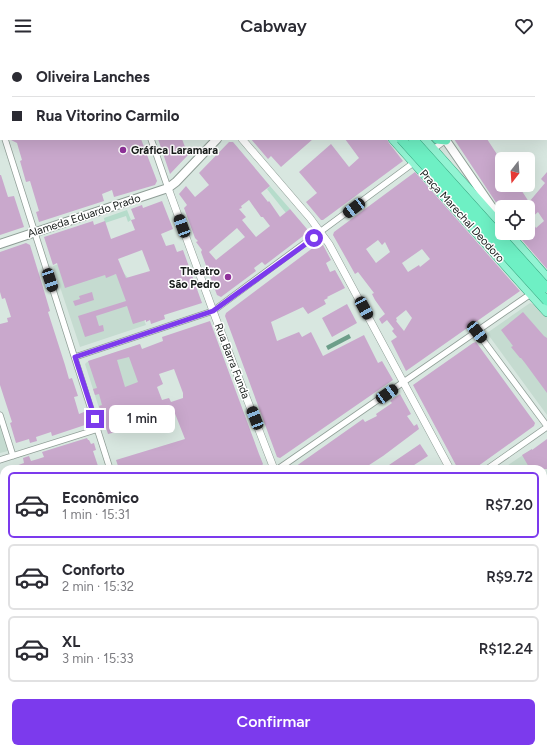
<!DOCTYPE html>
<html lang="pt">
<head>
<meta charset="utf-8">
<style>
	:root { --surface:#fff; --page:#f2f2f3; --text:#2b2b33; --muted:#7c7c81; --line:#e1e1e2; --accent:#7c3aed }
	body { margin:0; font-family:Figtree,sans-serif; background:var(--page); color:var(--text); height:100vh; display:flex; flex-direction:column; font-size:15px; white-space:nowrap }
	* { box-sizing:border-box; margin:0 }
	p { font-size:13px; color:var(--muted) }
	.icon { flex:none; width:22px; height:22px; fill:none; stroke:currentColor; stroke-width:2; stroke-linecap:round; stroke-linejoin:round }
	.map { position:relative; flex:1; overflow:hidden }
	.sheet { position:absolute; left:0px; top:413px; width:547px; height:288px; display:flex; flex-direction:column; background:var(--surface); border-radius:12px 12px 0 0; box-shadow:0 4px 16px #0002 }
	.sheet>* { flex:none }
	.top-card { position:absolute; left:0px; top:0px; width:547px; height:88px; box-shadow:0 4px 16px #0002; display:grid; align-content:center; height:88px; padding:0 12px; background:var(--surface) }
	.needle { width:26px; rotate:197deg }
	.tools { position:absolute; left:495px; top:100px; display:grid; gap:8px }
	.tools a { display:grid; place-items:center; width:40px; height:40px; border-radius:6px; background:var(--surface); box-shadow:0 4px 16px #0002; font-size:20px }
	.end { position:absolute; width:18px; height:18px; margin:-9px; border:5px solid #7c3aed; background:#fff; box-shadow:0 0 0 2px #fff }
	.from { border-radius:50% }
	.bubble { position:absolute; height:28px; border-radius:6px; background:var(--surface); box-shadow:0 4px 16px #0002; font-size:13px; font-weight:600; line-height:28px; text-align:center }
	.car { position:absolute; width:12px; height:24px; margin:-12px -6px; border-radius:5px; box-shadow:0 0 3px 1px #0007; background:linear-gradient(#222 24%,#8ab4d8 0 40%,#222 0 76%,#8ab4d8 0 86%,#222 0) }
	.top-card b { display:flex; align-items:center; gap:14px; height:38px; font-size:15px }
	.top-card b+b { border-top:1px solid var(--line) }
	.top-card i { width:10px; height:10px; background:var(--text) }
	ul { padding:7px 0 0; list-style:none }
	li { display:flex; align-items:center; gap:12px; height:66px; margin:0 8px 6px; padding:0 4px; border:2px solid var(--line); border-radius:6px }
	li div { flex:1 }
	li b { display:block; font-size:15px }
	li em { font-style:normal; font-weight:600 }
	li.current { border-color:var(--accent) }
	li>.icon { width:36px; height:36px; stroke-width:1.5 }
	.primary-button { display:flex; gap:8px; margin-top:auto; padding:8px 12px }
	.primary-button a { flex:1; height:46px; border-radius:6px; background:var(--accent); color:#fff; font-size:16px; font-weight:600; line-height:46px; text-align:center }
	header { display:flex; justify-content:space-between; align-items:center; height:52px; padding:0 12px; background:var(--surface); font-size:18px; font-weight:600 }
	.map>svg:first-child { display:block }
</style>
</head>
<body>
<header><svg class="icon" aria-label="menu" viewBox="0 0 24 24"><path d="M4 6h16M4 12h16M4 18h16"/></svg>Cabway<svg class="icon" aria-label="heart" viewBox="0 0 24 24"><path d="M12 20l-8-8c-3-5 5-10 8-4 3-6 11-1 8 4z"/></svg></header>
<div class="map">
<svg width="547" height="701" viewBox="0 0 547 701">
	<rect width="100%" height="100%" fill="#d8e7e0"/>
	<path fill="#c5dbd0" d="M97,199L106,225L123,220L128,226L146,273L80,295L53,214Z
		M530,251L536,253L547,265V363L487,281Z
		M140,292L151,342L100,359L85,312L87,310Z
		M0,375L8,399L0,401Z
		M532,397L547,422V446L543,448V417H502Z
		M267,697H309L311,701H259Z"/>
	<path fill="#b6dccb" d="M270,134L290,157L286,161L267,137Z
		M127,158L131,168L128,170L126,164L105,171L104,166Z"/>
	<path fill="#6c9e89" d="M349,282L351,286L328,298L326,294Z"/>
	<path fill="#c9a8cc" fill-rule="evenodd" d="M9,87H141L157,129L155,133L114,145L112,138L102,142L104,149L39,170L36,160L39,159L30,129L26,130L20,109L22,108L17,91Z
		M158,87H182L188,103L170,122Z
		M251,87H313L281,115L271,104L268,107Z
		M345,87H387L389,91L403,109L323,168H321L306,150L317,141L299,120L331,92L349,115L359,106Z
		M454,87H487L502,110V133H518L529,150L545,131L541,127L547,120V217L516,181H528V155H499ZM538,160L544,169L536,176L530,167Z
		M229,90H233L270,134L261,141L268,150L269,149L280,165L290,157L307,177V181L265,213L262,210L254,216L256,219L221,245L217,243L201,200L202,198L196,190L198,189L195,186L184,156L187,153L179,142L186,134L195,145L209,133L199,121ZM249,148L261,165H263L270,174L256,185L242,168L246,165L239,157L242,156L241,154ZM237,176L245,185L216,208L209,200Z
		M415,120L520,239L406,319L391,289L397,285L392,279L394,277L387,268L382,272L379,267L385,262L375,248L372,242L374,241L358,220L355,222L333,183L334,180ZM378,188L382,193L385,190L390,200L376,211L366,197ZM422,197L430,207L420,215L419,213L408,220L402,211ZM406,258L412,266L404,279L396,269L397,268L396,266Z
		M0,123H1L8,145L14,144L24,175L0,183Z
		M162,149L173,177L161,182L166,194L174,192L177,200L183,198L202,251L164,263L165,267L151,272L150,268L146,270V268L133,272L127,254L96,264L99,274L103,273L104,279L85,285L78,264L126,249L116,222L106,226L105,223L65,236L57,211L53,213L44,185L93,169L94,173L105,169L111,187L135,178L131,168L135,167L131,157L142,153L143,156ZM142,198L150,219L126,226L118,207Z
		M26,191L30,193L42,232L50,259L48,260L65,313L69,327L72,326L78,344L74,345L79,362L84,360L88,372L52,384L51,380L36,385L37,389L30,391L29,387L16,391L10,371L12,370L0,333V272L8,270L7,266L11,265L5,246L2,247L0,240V200Z
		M318,192L320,194L323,193L331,208L326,211L330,220L335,218L345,236L327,245L328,246L324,248L326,252L308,262L303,255L271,270L277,289L299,280L302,285L311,280L323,304L364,283L378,311L382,309L393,328L280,406L277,405L225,264L226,261Z
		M92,240L94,248L75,254L73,249L80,247L79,244Z
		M347,252L357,271L332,285L322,266Z
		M523,260L544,284L547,286V341L525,311L521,306H520L511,295L513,294L501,278Z
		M210,269L259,402L263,412L261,415L256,417H119L116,408L185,387L174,359L165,362L162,353L148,357L151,367L115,377L116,380L108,382L99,354L102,353L99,342L95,343L93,337L97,336L88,309L140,292L142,297L163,289L162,285ZM129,305L138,330L125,335L117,308ZM174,317L183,341V346L171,350L169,346L162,348L157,335L163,332L159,322Z
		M476,290L535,371L534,374L474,417H458L413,333L473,291Z
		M400,342L411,362L407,364L414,374L417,372L419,377L383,404L363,417H292L363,367L365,370L377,364L376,362L392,351L390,349Z
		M87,386L88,388H89L91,392L94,391L96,398L93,399L99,417H10V416L24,411L23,406L29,404L31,409L38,407L44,405L42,400Z
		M547,387V417H530L522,403L532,397V398Z
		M420,392L428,404L408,417H392L389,413Z"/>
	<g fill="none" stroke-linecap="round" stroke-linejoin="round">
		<g stroke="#909e97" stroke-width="7">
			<path id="minor" d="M96,0L97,1
				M121,0L124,1
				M52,1L55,0
				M197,1V0
				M420,1L421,0
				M546,14L547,13
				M0,19L1,18
				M0,72L1,75
				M5,87L110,417
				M151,87L168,136
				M431,99L447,87
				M477,280L547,374
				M75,305L213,259L416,109
				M0,363L13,404
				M0,408L98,377
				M278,417L532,241
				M487,417L547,375
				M0,506L4,505
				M543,542L547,540
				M0,622L4,625
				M0,690L4,693
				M12,697L19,701
				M115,697L121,701
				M203,697L204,701
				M318,697L320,701
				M245,701L252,697"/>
		</g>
		<g stroke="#909e97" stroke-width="8">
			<path id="tertiary" d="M242,87L310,166L329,192L450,417
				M168,136L216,267L274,417
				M543,589L547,597
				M444,697L446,701"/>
		</g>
		<g stroke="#909e97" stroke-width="10">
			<path id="secondary" d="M385,0L386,1
				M275,1L276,0
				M445,87L502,170
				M0,192L168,136L176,130L217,87"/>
		</g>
		<g stroke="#38a37e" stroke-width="10">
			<path id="primary" d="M316,0L317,1
				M393,87L547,260
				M424,87L502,175
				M508,181L547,226"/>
		</g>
		<g stroke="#38a37e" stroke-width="10">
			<path id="trunk" d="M324,0L325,1
				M336,0L337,1
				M349,0L350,1
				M437,87L446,88"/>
		</g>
		<use href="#minor" stroke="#fff" stroke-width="5.5"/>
		<use href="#tertiary" stroke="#fff" stroke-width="7"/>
		<use href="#secondary" stroke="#fff" stroke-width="8"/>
		<use href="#primary" stroke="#92f4d3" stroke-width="9"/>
		<use href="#trunk" stroke="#6ef0c4" stroke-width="9"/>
		<path stroke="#4f5754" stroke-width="2" stroke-dasharray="2 4" stroke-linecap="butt" d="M0,644L4,647
			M0,667L4,669
			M59,697L65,701
			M77,697L82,701
			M86,697L92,701"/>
		<g stroke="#38a37e" stroke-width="10" stroke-linecap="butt">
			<path id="trunk-bridge" d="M401,87L547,249
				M413,87L547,236"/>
		</g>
		<use href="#trunk-bridge" stroke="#6ef0c4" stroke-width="9"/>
	</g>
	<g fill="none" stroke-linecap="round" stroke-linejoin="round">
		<path stroke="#7c3aed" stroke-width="5" d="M95,367L75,305L213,259L314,186"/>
	</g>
	<g fill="#90329b" stroke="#fff" stroke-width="1.5">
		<circle cx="123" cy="98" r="4"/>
		<circle cx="228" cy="225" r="4"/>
	</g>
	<g text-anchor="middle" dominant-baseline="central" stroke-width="3" stroke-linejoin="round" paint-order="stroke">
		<g font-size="11" font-weight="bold" fill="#161b19" stroke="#fff" text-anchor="start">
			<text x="131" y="98">Gráfica Laramara</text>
			<text x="220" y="219" text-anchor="end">Theatro<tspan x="220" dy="13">São Pedro</tspan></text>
		</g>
		<g font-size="11" fill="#161b19" stroke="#fff">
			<text transform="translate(84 164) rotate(-18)">Alameda Eduardo Prado</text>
			<text transform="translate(462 164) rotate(48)">Praça Marechal Deodoro</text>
			<text transform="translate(232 309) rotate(69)">Rua Barra Funda</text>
		</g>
	</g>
</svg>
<div class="tools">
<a><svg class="needle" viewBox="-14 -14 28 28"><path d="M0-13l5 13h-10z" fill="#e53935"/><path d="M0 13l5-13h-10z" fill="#7c7c81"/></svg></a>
<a><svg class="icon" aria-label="locate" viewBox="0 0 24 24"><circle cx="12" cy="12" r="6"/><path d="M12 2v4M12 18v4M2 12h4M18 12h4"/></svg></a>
</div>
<i class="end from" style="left:314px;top:186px"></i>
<i class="end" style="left:95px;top:367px"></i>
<div class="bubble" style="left:109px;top:353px;width:66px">1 min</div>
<i class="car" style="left:354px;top:156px;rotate:233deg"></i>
<i class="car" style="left:182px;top:174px;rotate:340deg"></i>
<i class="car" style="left:50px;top:228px;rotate:162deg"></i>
<i class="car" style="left:364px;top:256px;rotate:152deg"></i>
<i class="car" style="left:477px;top:280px;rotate:142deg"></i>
<i class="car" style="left:387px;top:342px;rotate:55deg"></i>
<i class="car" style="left:255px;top:366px;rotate:339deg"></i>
<div class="top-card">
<b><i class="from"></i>Oliveira Lanches</b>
<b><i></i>Rua Vitorino Carmilo</b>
</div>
<section class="sheet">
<ul>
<li class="current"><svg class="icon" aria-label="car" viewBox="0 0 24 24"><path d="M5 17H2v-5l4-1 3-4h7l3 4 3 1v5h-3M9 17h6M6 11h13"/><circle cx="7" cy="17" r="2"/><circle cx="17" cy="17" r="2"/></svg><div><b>Econômico</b><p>1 min · 15:31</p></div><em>R$7.20</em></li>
<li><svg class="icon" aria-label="car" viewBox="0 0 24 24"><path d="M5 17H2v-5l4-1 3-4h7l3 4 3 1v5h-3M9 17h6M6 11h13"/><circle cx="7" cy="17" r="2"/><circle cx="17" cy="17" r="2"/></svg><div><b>Conforto</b><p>2 min · 15:32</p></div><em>R$9.72</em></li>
<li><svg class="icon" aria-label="car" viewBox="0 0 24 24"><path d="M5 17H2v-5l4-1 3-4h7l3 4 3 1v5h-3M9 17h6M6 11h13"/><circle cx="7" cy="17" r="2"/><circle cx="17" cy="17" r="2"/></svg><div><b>XL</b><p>3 min · 15:33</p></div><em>R$12.24</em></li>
</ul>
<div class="primary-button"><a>Confirmar</a></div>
</section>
</div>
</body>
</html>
